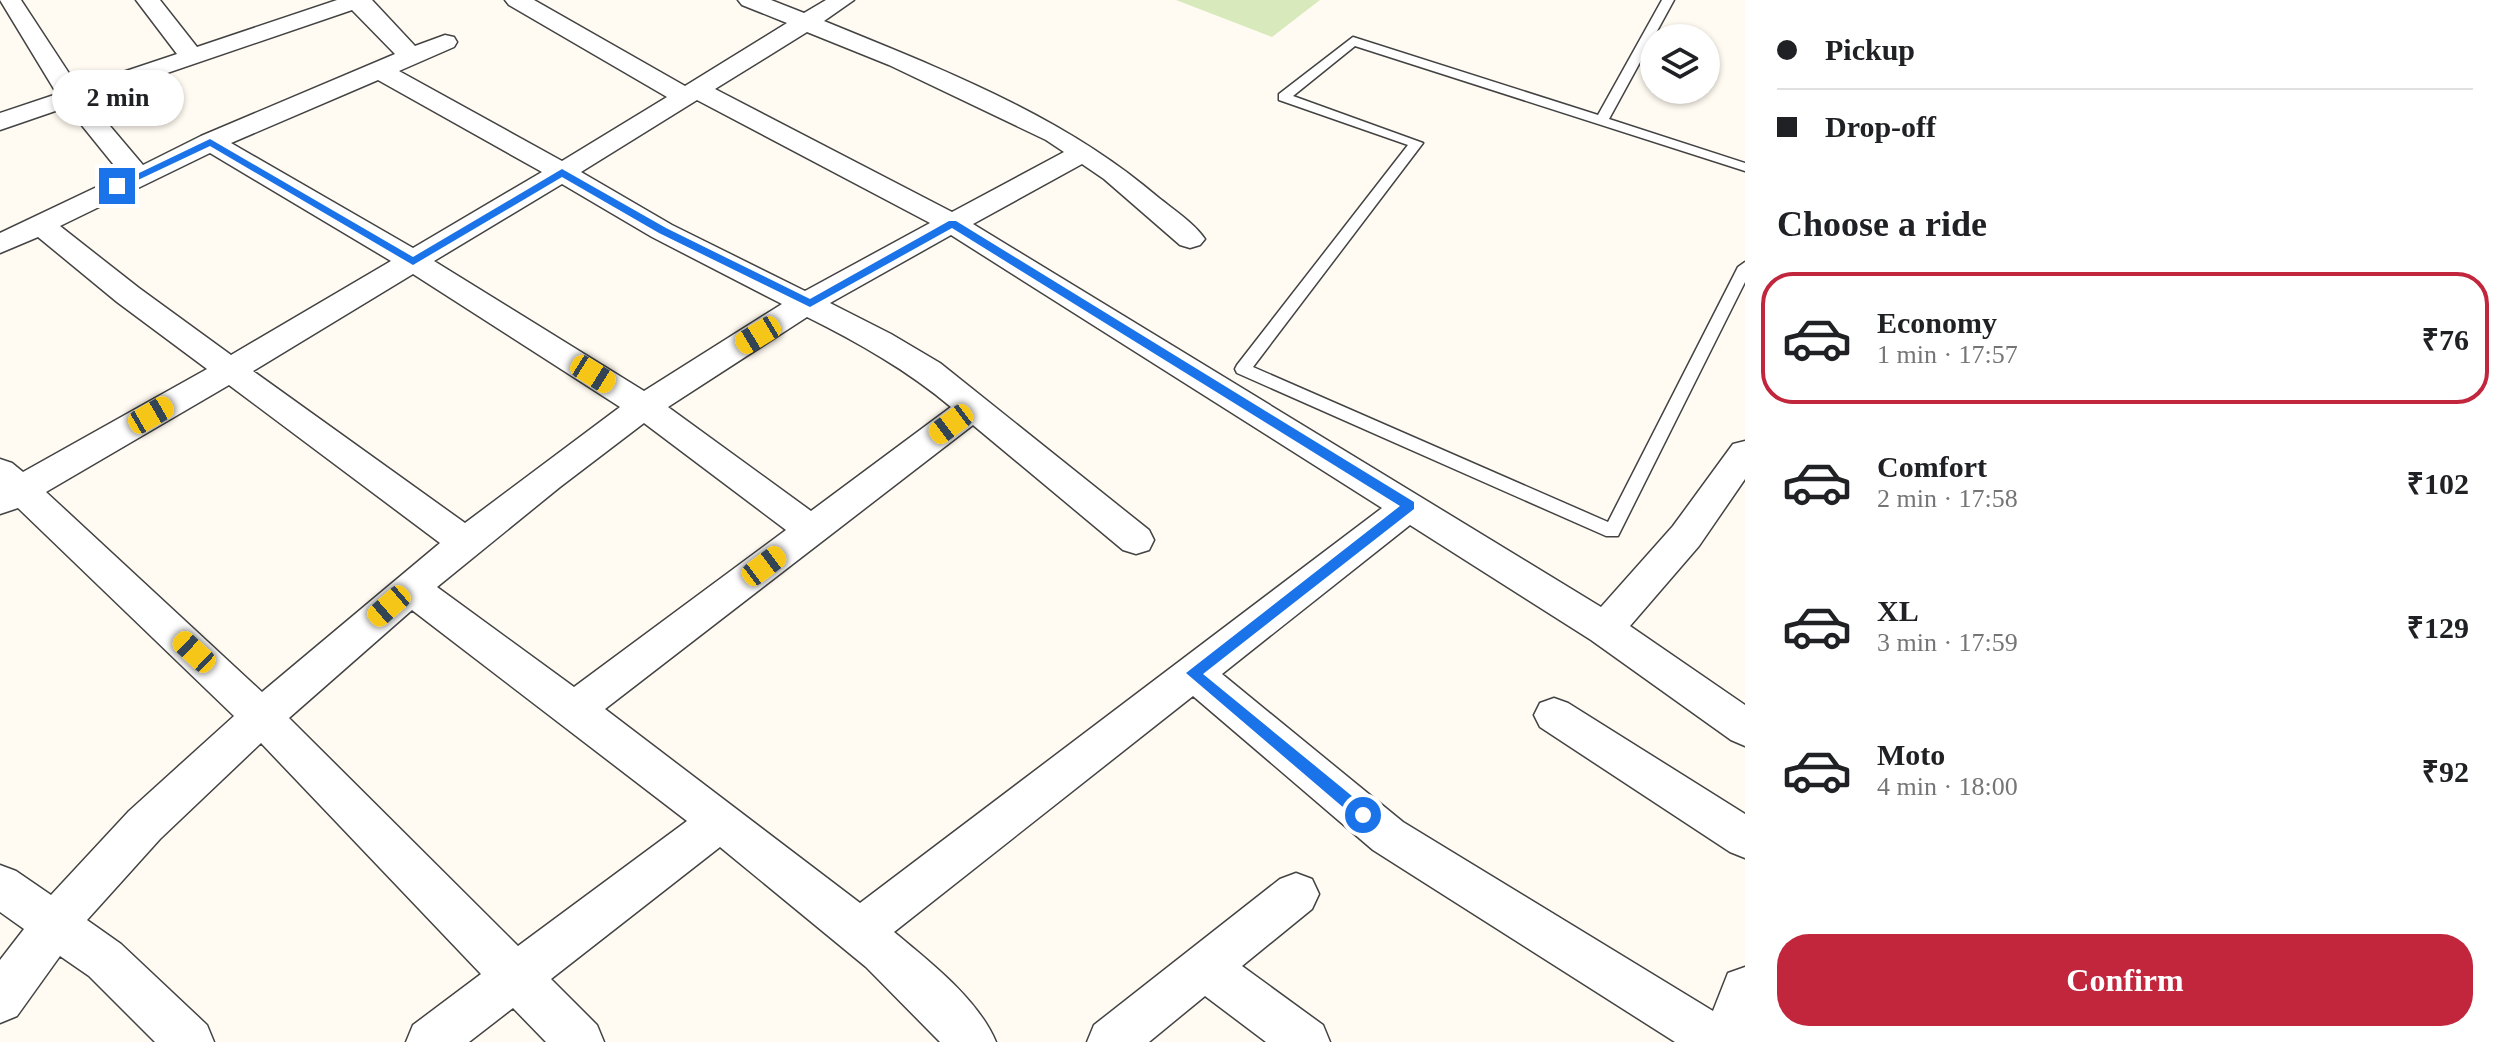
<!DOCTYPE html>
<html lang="en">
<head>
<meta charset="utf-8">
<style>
	:root { --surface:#fff; --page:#f2f2f2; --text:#202124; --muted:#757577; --line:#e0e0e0; --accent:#c1263d }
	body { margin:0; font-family:Georgia,serif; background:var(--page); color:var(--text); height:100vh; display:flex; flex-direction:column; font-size:30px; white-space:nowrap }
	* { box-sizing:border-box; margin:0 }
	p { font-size:26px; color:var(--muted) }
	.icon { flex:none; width:44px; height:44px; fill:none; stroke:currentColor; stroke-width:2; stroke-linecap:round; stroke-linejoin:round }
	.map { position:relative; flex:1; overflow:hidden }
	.drawer { display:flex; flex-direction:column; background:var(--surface); width:760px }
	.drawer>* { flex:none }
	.hud { display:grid; align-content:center; height:176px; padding:0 32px; background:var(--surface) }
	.tools { position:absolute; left:1640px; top:24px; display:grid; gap:16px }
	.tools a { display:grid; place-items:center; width:80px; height:80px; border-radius:50%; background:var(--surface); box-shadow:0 2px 6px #0004; font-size:40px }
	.end { position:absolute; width:36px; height:36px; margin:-18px; border:10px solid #1a73e8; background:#fff; box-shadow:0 0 0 4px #fff }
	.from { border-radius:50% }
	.bubble { position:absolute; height:56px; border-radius:28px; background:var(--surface); box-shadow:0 2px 6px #0004; font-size:26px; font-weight:700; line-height:56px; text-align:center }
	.car { position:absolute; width:24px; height:48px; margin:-24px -12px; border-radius:10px; box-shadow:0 0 6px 2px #0007; background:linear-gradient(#f5c518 24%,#345 0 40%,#f5c518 0 76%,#345 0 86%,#f5c518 0) }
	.hud b { display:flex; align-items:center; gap:28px; height:76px; font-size:30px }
	.hud b+b { border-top:2px solid var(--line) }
	.hud i { width:20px; height:20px; background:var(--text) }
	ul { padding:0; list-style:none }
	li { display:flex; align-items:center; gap:24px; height:132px; margin:0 16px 12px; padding:0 16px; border:4px solid transparent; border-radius:32px }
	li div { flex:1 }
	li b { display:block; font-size:30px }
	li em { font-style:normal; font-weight:700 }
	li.selected { border-color:var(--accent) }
	li>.icon { width:72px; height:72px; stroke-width:1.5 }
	h2 { padding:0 32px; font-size:36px; line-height:96px }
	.primary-button { display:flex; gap:16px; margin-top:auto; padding:16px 32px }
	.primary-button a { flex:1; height:92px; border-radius:32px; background:var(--accent); color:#fff; font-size:32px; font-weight:700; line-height:92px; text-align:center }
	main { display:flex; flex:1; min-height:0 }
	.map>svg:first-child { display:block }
</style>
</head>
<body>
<main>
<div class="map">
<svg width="1745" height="1042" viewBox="0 0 1745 1042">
	<rect width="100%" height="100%" fill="#fffbf2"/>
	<path fill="#d8eabb" d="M1176,0H1320L1272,37Z"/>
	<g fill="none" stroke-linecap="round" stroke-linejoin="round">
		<g stroke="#434343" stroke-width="3">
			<path id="lane" d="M1662,0H1674L1609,119L1745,163V171L1355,46L1293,96L1423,143L1253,367L1608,522L1738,267L1745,262V282L1618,536H1606L1237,373L1235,369L1237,365L1408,145L1279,100V94L1353,37L1598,115Z"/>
		</g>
		<g stroke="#434343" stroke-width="3">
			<path id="street" d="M0,0H21L78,87L177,54L136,0H160L197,47L337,0H372L415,46L445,35L454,37L457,42L454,47L399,71L562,161L667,97L509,5L505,0H534L685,86L787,23L742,5L738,0H771L804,13L826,0H854L824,21C941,69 1063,115 1159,198C1174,210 1194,223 1205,239L1200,245L1190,248L1180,245L1104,179L1082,164L973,224L1601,607L1673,526L1733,444L1745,441V479L1699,546L1630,626L1745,705V746L1731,740L1591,640L1410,525L1222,674L1403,822L1713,1011L1728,973L1745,967V1042H1675L1373,850L1193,696L894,932C930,962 978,999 996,1042H940L866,967L720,847L551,979L597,1025L604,1042H546L513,1008L469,1042H406L413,1025L481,974L261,743L160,839L87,920L121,944L207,1025L214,1042H155L89,976L60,956L17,1016L0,1023V960L24,929L0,912V865L16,871L51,895L129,811L234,716L18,508L0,514V459L12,463L23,472L207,369L117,302L38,237L0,253V233L122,175L67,107L0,130V113L57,94ZM352,10L395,54L201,136L143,165L88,100ZM807,32L889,65L1046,140L1064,152L952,212L715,89ZM378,80L542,172L413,248L231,143ZM697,100L930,223L805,291L672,225L581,172ZM210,153L391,261L231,355L139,288L60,226ZM562,184L652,237L782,304L644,391L434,261ZM951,235L1382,508L860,903L605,709L973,425L1123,550L1136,554L1149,550L1154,540L1149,530L940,363L891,334L830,303ZM413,274L620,407L465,523L253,371ZM807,317C859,343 907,370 951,407L811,511L668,407ZM229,385L440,543L262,692L46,492ZM644,423L786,530L574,687L437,587L560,487ZM412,610L687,821L518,946L289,718Z
				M1554,698L1568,703L1745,814V858L1730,852L1540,727L1534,715L1540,703Z
				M1296,873L1312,879L1319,894L1312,909L1242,966L1323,1025L1330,1042H1266L1205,996L1149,1042H1087L1094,1025L1280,879Z"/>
		</g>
		<use href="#lane" fill="#fff" fill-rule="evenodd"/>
		<use href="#street" fill="#fff" fill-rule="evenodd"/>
	</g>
	<path fill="#1a73e8" d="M210,139L413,257L562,169L666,228L810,299L949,221H956L1414,502V509L1203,674L1369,810V820H1358L1186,673L1400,506L952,228L810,307L659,233L562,177L413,265L210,146L121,188L112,186Z"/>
</svg>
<div class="tools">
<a><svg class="icon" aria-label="layers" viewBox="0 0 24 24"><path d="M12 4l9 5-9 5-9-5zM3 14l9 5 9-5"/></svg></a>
</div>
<i class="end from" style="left:1363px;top:815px"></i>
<i class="end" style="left:117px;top:186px"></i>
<div class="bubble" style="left:52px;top:70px;width:132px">2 min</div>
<i class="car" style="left:758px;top:335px;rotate:239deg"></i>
<i class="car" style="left:593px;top:374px;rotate:122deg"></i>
<i class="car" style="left:151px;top:415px;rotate:60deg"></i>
<i class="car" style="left:951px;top:424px;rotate:233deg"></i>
<i class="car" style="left:764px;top:566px;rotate:53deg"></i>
<i class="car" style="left:389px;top:606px;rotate:229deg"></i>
<i class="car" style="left:194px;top:652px;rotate:313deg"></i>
</div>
<section class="drawer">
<div class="hud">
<b><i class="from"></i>Pickup</b>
<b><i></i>Drop-off</b>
</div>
<h2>Choose a ride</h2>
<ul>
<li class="selected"><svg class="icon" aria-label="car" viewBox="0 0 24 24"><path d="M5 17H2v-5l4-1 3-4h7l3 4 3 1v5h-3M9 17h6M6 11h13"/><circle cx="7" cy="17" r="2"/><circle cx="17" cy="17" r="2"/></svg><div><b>Economy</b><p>1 min · 17:57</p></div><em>₹76</em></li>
<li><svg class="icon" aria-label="car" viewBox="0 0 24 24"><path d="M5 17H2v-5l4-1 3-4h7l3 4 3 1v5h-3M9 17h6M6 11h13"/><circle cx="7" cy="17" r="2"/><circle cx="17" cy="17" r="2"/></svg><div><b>Comfort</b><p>2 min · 17:58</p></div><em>₹102</em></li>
<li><svg class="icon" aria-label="car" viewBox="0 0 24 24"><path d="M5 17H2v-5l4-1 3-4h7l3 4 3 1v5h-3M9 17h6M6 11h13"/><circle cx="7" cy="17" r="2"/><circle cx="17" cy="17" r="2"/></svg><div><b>XL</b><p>3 min · 17:59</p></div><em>₹129</em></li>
<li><svg class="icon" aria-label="car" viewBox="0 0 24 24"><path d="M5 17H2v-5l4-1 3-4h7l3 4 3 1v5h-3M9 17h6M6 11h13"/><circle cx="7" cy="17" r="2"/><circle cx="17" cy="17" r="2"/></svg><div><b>Moto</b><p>4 min · 18:00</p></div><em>₹92</em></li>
</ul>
<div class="primary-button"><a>Confirm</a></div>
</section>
</main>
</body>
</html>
